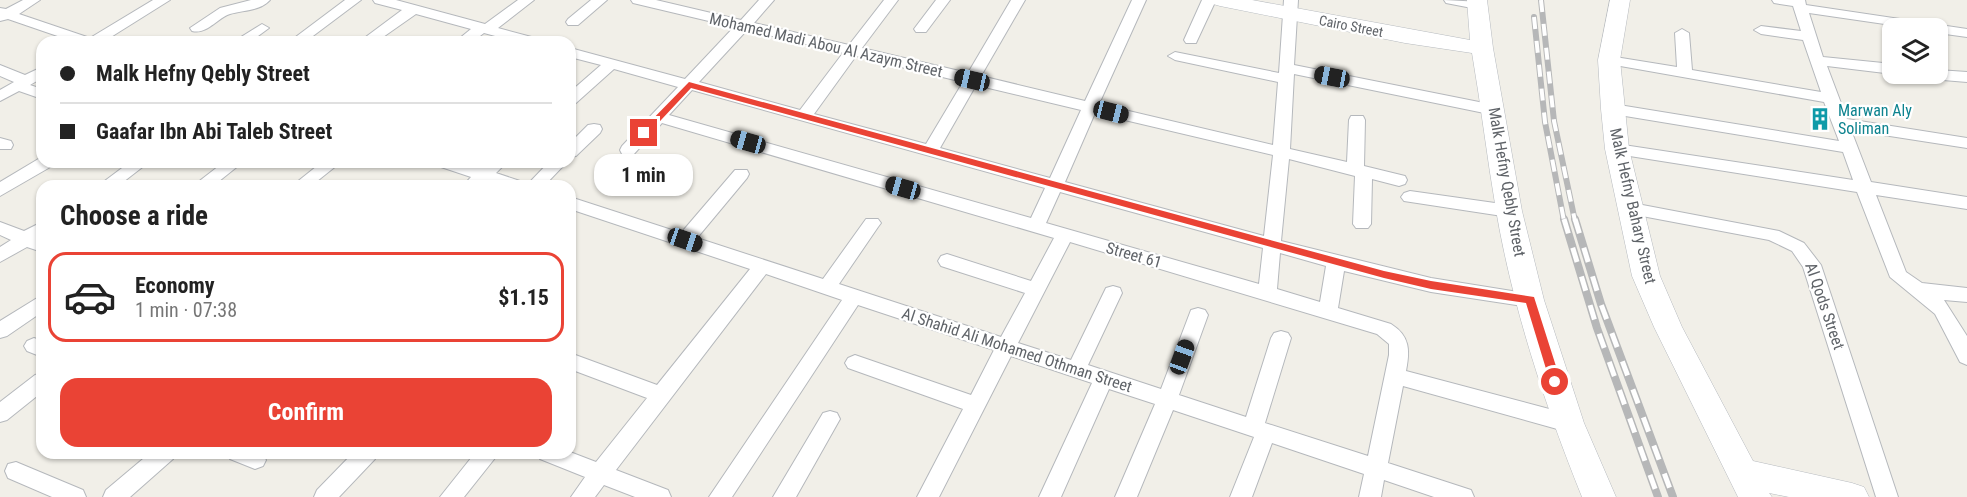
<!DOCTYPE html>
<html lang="en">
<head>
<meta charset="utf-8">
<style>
	:root { --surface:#fff; --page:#f2f2f2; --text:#222; --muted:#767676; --line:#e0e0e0; --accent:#ea4335 }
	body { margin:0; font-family:"Roboto Condensed",sans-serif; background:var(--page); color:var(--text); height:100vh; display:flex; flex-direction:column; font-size:22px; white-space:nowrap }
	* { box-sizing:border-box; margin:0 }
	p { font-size:20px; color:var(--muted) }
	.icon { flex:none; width:33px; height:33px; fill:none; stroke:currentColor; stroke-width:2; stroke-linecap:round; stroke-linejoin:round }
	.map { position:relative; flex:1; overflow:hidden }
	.sheet { position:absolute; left:36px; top:180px; width:540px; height:279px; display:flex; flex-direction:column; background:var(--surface); border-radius:18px; box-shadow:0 2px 4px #0004 }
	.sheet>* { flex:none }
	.hud { position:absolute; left:36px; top:36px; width:540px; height:132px; border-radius:18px; box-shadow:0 2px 4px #0004; display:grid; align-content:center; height:132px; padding:0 24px; background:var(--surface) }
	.tools { position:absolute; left:1882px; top:18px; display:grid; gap:12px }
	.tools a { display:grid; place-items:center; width:66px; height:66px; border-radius:12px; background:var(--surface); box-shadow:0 2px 4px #0004; font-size:30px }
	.end { position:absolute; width:27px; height:27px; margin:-14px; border:8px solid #ea4335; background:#fff; box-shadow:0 0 0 3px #fff }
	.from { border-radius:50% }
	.bubble { position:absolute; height:42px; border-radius:18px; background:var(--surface); box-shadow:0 2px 4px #0004; font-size:20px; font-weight:700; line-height:42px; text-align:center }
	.car { position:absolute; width:18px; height:36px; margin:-18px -9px; border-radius:8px; box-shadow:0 0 4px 2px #0007; background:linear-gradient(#222 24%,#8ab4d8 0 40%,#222 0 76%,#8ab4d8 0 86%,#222 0) }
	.hud b { display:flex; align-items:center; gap:21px; height:57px; font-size:22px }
	.hud b+b { border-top:2px solid var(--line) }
	.hud i { width:15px; height:15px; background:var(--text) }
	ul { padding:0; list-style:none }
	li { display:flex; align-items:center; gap:18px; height:90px; margin:0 12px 9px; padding:0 12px; border:3px solid var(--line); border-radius:18px }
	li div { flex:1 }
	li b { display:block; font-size:22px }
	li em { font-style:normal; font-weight:700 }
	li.active { border-color:var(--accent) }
	li>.icon { width:54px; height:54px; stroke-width:1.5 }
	h2 { padding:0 24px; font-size:27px; line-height:72px }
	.action { display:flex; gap:12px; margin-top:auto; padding:12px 24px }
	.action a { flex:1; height:69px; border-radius:18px; background:var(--accent); color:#fff; font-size:24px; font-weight:700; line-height:69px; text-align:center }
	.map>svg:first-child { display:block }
</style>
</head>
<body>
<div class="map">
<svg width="1967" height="497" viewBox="0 0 1967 497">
	<rect width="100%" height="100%" fill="#f1efe8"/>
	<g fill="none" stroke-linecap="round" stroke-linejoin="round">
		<g stroke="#b5b8bc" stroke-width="2">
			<path id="street" d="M23,0H40L19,14L90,38L153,0H170L103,42H75L8,19L0,21V8L6,9Z
				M251,0H270C260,11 244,10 230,14C217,18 207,35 192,31L190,28L220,8Z
				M345,0H361L305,42H289Z
				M373,0H396L485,24L518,0H534L498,28L539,39L541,42H518L484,33L472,42H455L471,29L416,14L376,42H359L402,10L375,3Z
				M591,0H607L578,25H568L566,22L568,19Z
				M631,0H656L741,20L759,0H774L754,23L849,45L884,0H898L862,48L968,73L1011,0H1025L981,76L1085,101L1132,0H1146L1099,104L1273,145L1278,82L1175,60L1168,56L1175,52L1279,73L1284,0H1298L1294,65L1494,105L1502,110L1494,115L1294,74L1290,149L1347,162L1349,120L1351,116H1363L1365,120L1364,166L1405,176L1407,180L1405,184L1399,186L1372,179L1371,224L1368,228H1356L1353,224L1355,176L1289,159L1281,241L1431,278L1537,295L1539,300L1537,305L1530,307L1431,292L1344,271L1338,308L1391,324C1410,336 1410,350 1406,371L1568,414L1575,417L1578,423L1575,429L1568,432L1403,386L1388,463L1471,490L1474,497H1434L1384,480L1381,497H1359L1364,474L1272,443L1252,497H1230L1254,437L1173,410L1137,497H1115L1155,404L1109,389L1061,497H1039L1092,383L1011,356L939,497H917L963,409L848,368L845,363L848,358L855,355L971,395L994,350L858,305L732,497H709L842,300L766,274L616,470L668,490L671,497H635L604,485L595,497H571L585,477L540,459L537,453L570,452L596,462L647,398L570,369V353L657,385L750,269L570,209V197L681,233L735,170H747L749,174L747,178L697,238L823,279L866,219H878L881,223L878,227L839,284L1001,337L1025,293L941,266L938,261L941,256L947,254L1031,281L1054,238L662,123L634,154H622L620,150L622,146L678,87L614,69L576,103L570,105V92L601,65L570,57V48L685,79L734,27L633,3ZM747,30L843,53L800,110L699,82ZM856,56L963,82L926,144L814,114ZM976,85L1081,110L1050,178L940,148ZM692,90L1045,188L1031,218L669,115ZM1095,113L1273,155L1264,236L1065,182ZM1060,192L1263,248L1259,284L1046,223ZM1070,242L1377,334L1389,344V355L1368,456L1265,423L1291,338L1288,333L1281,331L1274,333L1271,338L1246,417L1179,395L1208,315L1205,310L1198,308L1191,310L1161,389L1088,365L1122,293L1120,288L1113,286L1106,288L1071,360L1018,343ZM1280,253L1326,266L1320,302L1277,289Z
				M936,0H950L926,32H916L914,29Z
				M1202,0H1216L1196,43H1186L1184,40Z
				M1444,0L1482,2L1484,5L1477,9L1446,3Z
				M1772,0H1805L1806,5L1967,29V37L1938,33V28H1912L1809,13L1823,57L1893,64V74L1827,66L1847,119L1967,138V148L1851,130L1871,182L1967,197V209L1876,195L1906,272L1922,283L1967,288V302L1944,300L1967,336V365L1960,362L1935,314L1890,277L1857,192L1617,154L1611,153L1609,149L1611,145L1617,144L1853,180L1843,152L1613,114L1605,109L1613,104L1839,141L1824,102L1609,64L1602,60L1609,56L1677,67L1675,33L1682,29L1689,33L1692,70L1821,92L1803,40L1761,34L1754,30L1761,26L1801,31L1793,6L1774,3Z
				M262,24L269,28L250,42H233Z
				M0,65L25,75L42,67V78L30,85L42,89V99L19,91L0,101V90L14,82L0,76Z
				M1938,70L1967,72V82L1931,79L1923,74H1938Z
				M594,124L600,125L602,129L600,133L576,156L570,157V143L588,125Z
				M0,138L11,141L13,145L11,149H0Z
				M40,158H42V162H54L52,166L0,196V182Z
				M130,162H149L118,186H98Z
				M224,162H243L213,186H193Z
				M322,162H341L311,186H292Z
				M436,162H462L481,168L489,162H507L496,173L523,182L525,186H499L486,182L482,186H463L471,177L438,166Z
				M549,162H567L544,186H526Z
				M1410,191L1509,205L1515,207L1518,211L1515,215L1509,217L1404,201L1401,197L1404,193Z
				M1632,203L1779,231L1804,243L1821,265L1898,497H1876L1803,267L1792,251L1769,240L1626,213L1623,209L1626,205Z
				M0,222L24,231L42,222V237L40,238L42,239V252L27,247L0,262V247L11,240L0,235Z
				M42,295V312L7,336L0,338V321Z
				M34,338L42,341V357L27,351L24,346L27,341Z
				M42,373V392L7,420L0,422V402L35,375Z
				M830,411L837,413L840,419L796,497H773L823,413Z
				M150,453H176L173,459L130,497H103L106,490Z
				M227,453H261L266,460L263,466L255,469L230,459Z
				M353,453H378L375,459L339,497H314L317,490Z
				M475,453H499L464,497H440Z
				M16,462L83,490L86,497H52L8,478L5,471L8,464Z"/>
		</g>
		<g stroke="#b6babf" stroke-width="1">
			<path id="secondary" d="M1210,0H1252L1470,40L1467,0H1487L1493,48L1522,211L1544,300L1584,423L1616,497H1582C1545,405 1513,309 1496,210C1487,158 1481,105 1472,53L1405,43L1220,6L1213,4Z
				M1610,0H1630L1620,60L1625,109L1629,149L1660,276L1682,327L1753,461L1852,483L1864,487L1869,497H1789L1769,493L1772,497H1738L1654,327L1632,276L1605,149L1601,109L1598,60Z"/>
		</g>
		<use href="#street" fill="#fff" fill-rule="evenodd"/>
		<use href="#secondary" fill="#fff" fill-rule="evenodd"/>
		<g stroke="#b6b7b8" stroke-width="6">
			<path id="rail-far1" d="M1541,0L1554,121L1575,221
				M1534,17L1545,122L1564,221"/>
		</g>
		<g stroke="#b6b7b8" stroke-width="8">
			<path id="rail" d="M1564,219L1597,328L1658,497
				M1575,219L1601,304L1673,497"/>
		</g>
		<use href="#rail-far1" stroke="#fff" stroke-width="4" stroke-dasharray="12" stroke-linecap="butt"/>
		<use href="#rail" stroke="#fff" stroke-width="5" stroke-dasharray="15" stroke-linecap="butt"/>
	</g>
	<path fill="#ea4335" d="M689,82L1384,271L1431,281L1534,297L1561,382L1555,386L1550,382L1526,303L1431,289L1384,278L691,88L647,135H641V131Z"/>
	<defs>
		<g id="building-bare" transform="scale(1.8)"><path d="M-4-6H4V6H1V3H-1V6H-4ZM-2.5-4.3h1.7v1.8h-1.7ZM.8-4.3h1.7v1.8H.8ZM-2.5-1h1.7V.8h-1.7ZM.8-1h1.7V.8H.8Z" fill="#0f9aa8" stroke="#fff" stroke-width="2.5" paint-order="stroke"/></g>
	</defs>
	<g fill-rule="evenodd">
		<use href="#building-bare" x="1820" y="119"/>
	</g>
	<g text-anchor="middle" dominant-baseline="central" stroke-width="4.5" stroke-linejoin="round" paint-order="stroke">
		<g font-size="14" fill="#5f6368" stroke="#fff">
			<text transform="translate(1351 26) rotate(11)">Cairo Street</text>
		</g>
		<g font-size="16" fill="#5f6368" stroke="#fff">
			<text transform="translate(826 45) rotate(13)">Mohamed Madi Abou Al Azaym Street</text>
			<text transform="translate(1507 182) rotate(80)">Malk Hefny Qebly Street</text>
			<text transform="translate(1633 206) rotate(77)">Malk Hefny Bahary Street</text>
			<text transform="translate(1134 255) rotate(16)">Street 61</text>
			<text transform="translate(1825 306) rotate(71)">Al Qods Street</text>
			<text transform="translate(1017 350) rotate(18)">Al Shahid Ali Mohamed Othman Street</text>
		</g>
		<g font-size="16" fill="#0d838f" stroke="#fff" text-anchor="start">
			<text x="1838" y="110">Marwan Aly<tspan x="1838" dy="18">Soliman</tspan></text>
		</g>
	</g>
</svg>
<div class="tools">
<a><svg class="icon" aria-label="layers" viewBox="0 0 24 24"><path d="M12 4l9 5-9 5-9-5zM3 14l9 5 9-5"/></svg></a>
</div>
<i class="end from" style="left:1555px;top:382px"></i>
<i class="end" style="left:644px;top:133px"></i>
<div class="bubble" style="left:594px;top:154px;width:99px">1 min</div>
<i class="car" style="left:1332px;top:77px;rotate:281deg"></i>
<i class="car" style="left:972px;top:80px;rotate:283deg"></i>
<i class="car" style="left:1111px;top:112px;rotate:104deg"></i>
<i class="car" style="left:748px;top:142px;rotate:286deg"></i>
<i class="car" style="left:903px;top:188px;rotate:286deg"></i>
<i class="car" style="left:685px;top:240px;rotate:109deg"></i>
<i class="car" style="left:1182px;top:357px;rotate:20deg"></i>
<div class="hud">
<b><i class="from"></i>Malk Hefny Qebly Street</b>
<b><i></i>Gaafar Ibn Abi Taleb Street</b>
</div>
<section class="sheet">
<h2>Choose a ride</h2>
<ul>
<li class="active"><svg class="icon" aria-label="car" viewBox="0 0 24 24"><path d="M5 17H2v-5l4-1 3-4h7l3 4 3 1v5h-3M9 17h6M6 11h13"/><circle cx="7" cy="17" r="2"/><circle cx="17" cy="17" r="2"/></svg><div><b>Economy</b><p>1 min · 07:38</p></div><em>$1.15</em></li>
</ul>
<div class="action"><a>Confirm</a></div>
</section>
</div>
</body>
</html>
